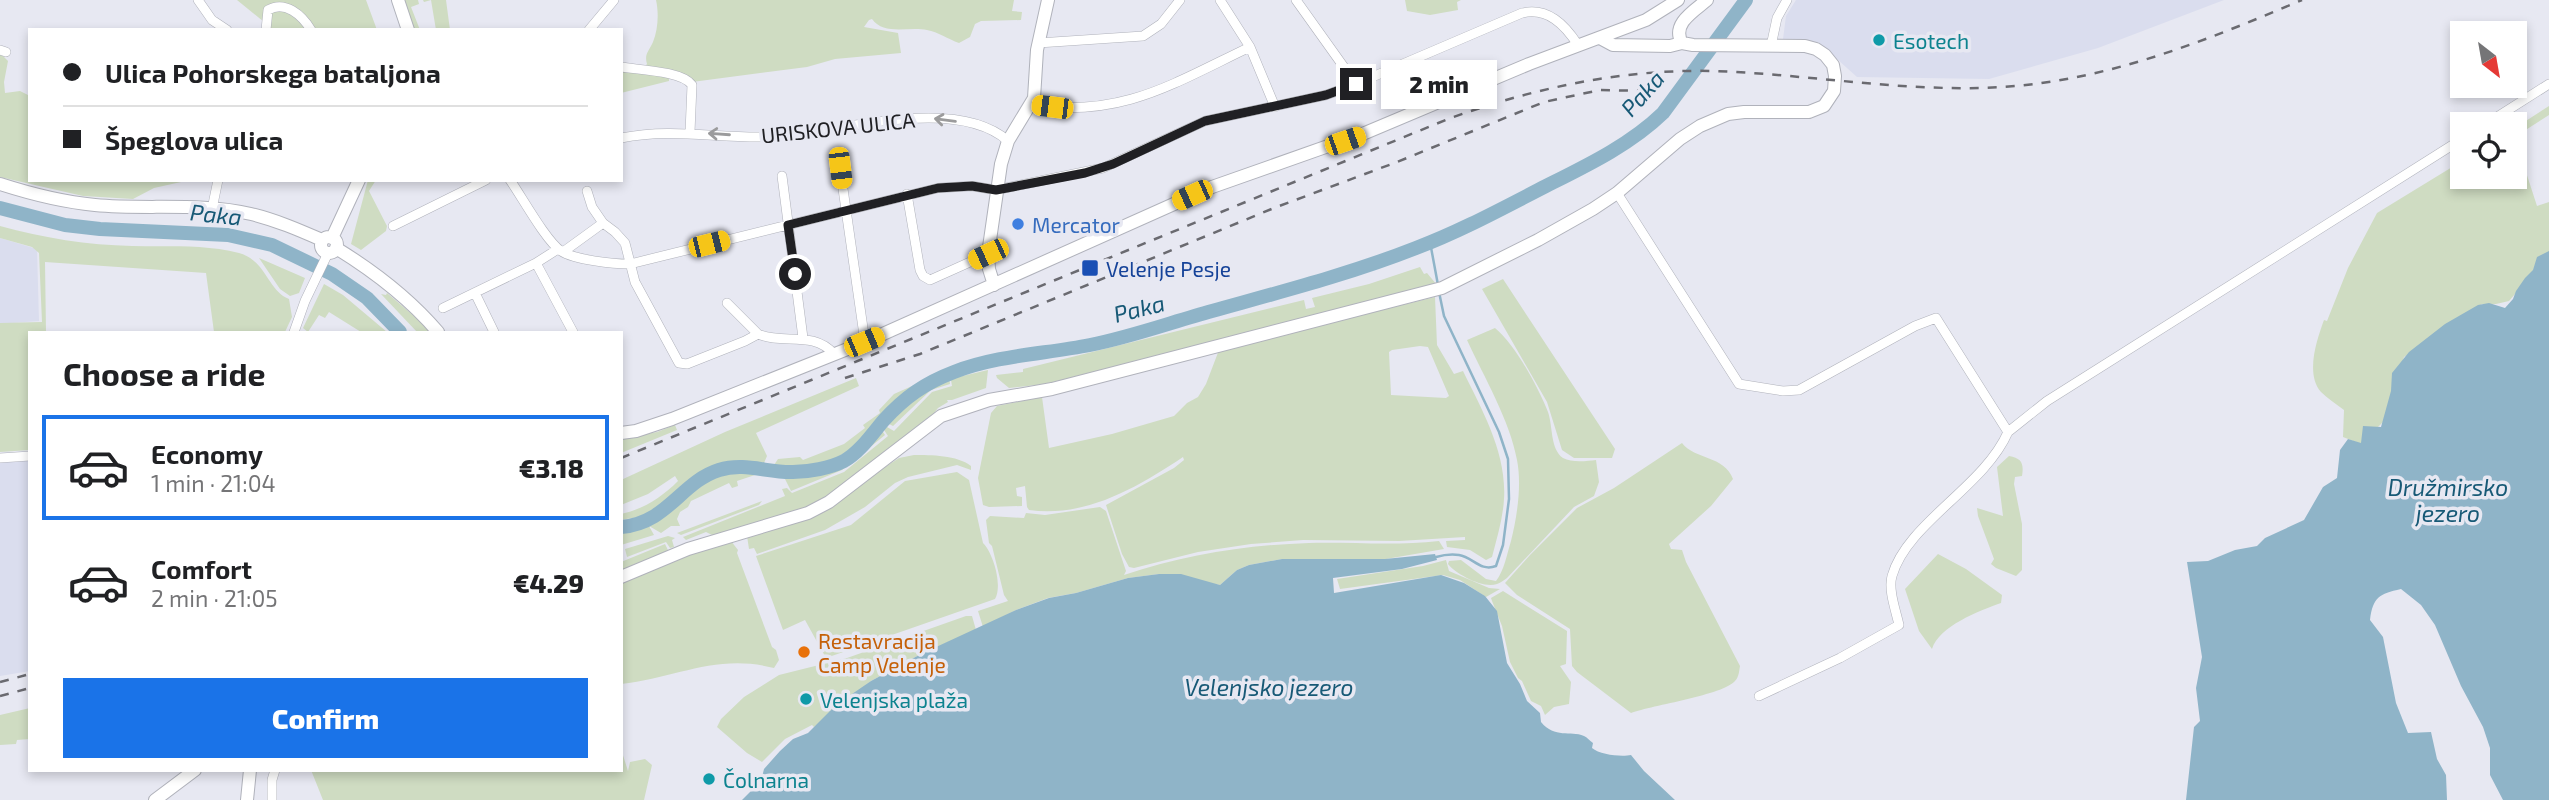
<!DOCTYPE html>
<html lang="en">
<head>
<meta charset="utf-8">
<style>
	:root { --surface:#fff; --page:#f2f2f2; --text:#202124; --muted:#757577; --line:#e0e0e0; --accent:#1a73e8 }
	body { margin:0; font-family:"Exo 2",sans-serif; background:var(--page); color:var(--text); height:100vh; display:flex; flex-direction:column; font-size:26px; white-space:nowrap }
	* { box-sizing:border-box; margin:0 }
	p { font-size:23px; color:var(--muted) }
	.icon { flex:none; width:38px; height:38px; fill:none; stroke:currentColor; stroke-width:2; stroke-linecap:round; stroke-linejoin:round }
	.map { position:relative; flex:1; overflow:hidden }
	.drawer { position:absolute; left:28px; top:331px; width:595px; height:441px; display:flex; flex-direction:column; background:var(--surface); border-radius:0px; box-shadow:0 4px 10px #0003 }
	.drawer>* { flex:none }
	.guide { position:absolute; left:28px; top:28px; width:595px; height:154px; border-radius:0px; box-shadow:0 4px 10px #0003; display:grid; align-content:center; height:154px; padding:0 35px; background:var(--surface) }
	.needle { width:46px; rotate:149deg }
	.fabs { position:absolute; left:2450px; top:21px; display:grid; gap:14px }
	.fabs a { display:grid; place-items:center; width:77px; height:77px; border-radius:0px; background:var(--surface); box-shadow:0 4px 10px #0003; font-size:35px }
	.end { position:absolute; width:32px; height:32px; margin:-16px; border:9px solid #202024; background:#fff; box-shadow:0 0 0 4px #fff }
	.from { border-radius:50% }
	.bubble { position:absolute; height:49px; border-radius:0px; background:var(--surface); box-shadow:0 4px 10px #0003; font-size:23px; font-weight:800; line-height:49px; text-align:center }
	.car { position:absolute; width:21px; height:42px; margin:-21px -10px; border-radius:9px; box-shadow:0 0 5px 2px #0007; background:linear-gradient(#f5c518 24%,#345 0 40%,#f5c518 0 76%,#345 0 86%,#f5c518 0) }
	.guide b { display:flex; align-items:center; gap:24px; height:66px; font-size:26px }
	.guide b+b { border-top:2px solid var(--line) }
	.guide i { width:18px; height:18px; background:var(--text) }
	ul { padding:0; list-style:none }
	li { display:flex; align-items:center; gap:21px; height:105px; margin:0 14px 10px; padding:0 21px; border:4px solid transparent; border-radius:0px }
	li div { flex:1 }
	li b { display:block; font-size:26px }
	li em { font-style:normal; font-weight:800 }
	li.selected { border-color:var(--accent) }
	li>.icon { width:63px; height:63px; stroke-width:1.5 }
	h2 { padding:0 35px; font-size:32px; line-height:84px }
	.button { display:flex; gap:14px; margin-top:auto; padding:14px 35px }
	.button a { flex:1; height:80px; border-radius:0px; background:var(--accent); color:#fff; font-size:28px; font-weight:800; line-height:80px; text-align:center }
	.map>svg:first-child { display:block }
</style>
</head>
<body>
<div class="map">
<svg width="2549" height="800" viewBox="0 0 2549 800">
	<rect width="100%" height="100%" fill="#e7e8f2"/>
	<path fill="#daddee" d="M1796,0H2224L2098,48L1989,79L1857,77L1818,42L1783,39L1786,16Z
		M0,238L37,249L39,321L0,324Z
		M30,451V671L0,676V453Z"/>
	<path fill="#cfdcc2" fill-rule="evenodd" d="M237,0H366L377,30H313C304,13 288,0 268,7L264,22Z
		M403,0H418L419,4L411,7L420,30H411Z
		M423,0H446L450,30H436L431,0L424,2Z
		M656,0H1014L1012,11L1022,12L1021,20L981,21L975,24L970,37L959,43C948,39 938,32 927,30C909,26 884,36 872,19L869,20L864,27L898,33L901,53L835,59L807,67L692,82L643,69L647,64C644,54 649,51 653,42C658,30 659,13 656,0Z
		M1405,0H1461L1457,2L1458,10L1430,15L1407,11Z
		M279,4L309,30H268V15Z
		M0,53L8,61L4,82L5,93L20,91L30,96V180H190L154,188L133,199L83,196L0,177Z
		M621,70L669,76V81L621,93Z
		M2549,106V115L2521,133L2524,166L2537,206L2549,202V254L2509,301L2496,304H2482L2404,357L2385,420L2361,444L2343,437L2344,410C2336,404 2327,398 2321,392C2305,374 2317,339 2324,320L2327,321L2348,268L2377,213L2462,161V177H2515V128Z
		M368,180H376L369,191L387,226L386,231L361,250L351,244Z
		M0,226C43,238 88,245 132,246C168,247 204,244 239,253C267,261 267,290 289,299L292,317L285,332H214L206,273L45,262L46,332H30V450L0,452V323L42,322L39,253L32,247L0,238Z
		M259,258L305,278L299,293L290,296L280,289Z
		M1420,267L1424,274L1427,273L1437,285L1045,384L1009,388L997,378L996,375L1023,372V369L1304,300L1306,309L1315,307L1312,298L1369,284Z
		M1503,279L1615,449L1612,458H1574L1562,450L1547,402L1482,289Z
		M324,284L343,295L387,332H361L329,312L325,318L319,315L308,332L303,328Z
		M387,293L421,322L430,332H417L381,294L386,295Z
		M1435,297L1437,345L1454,374L1463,371C1482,410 1507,453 1504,499C1503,518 1497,538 1492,557L1486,560L1470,550L1447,547L1446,541L1465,540V537L1399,541L1303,540L1251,544L1198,552L1134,568L1129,567L1122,554L1106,505L1174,468L1184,460L1183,457C1138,487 1086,518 1029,510L1027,507L1025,486L1016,488L1017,496L1022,497V506L989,507L983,505L978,478L991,413L997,406L1042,397L1049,448L1112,434L1174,416L1187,403L1198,397L1206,384L1219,350ZM1420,346L1428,347L1449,396L1446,398L1391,395L1389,352L1392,350Z
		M1495,328C1515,344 1538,387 1548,412C1553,426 1550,449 1563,458C1572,463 1587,461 1596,460L1599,482L1594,496L1574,507L1507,578C1504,580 1500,583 1497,584C1483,589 1456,574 1448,564L1449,561L1461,560L1486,579L1496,581C1504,571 1507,554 1511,541C1517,517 1522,485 1517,460C1510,421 1484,377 1467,340Z
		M989,364V368L949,377L950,384L931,390L893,426L887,423C912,392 949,369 989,364Z
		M988,370L986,388L952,400H947L948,402L938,408L931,417L857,477L813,505L714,536L706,532L686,540L683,537L785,496L782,489L787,488L792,493L844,472L888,436L884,430L887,427L894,431L932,392L952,386L951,380L954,378Z
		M856,378L859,386L756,433L767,456L764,463C733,460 706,465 681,486C671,495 662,509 648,514C640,518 630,518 621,520V514C644,509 662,497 678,481L675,476L648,494L621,505V480L725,432Z
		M912,386C905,395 897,402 890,410C858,447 827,477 774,465L778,459L800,457L803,460L844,444L865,428L863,425L880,413L879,410L894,394Z
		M675,425L677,430L621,453V439L657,432Z
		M881,429L885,435L842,470L791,491L783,475C809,480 844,468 863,451C869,445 875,436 881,429Z
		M1682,443C1695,460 1724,455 1733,479L1711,506L1669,544L1671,549L1682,550L1686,562L1740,666C1739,671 1739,677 1735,681C1723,695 1653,705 1631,713L1577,672L1572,666L1570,629L1517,595L1505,583L1530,555L1577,508L1614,488Z
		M914,455C931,455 957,455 971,466V470L957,465L908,477L895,483L865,507L825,530L757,554L754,548L749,549L747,536L805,519L899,458Z
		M2009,456C2022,458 2024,464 2022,476L2015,477L2014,484L2022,524V570L2016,576L1996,568L1991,564L1994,559L1978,516L1977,508L2003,516L1997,467Z
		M758,470L755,475L737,481L738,486L732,488L729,483L691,501L688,507L680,512L677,519L680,526H671L661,533L649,526L654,535L621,545V532L647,524L648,526C667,518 678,505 691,491C710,472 733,470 758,470Z
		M957,472L969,480L983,543C993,553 1003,585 995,599L826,658L805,620L783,630L756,556L851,525L905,481Z
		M762,501L759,505L681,535L677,533Z
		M1100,507L1106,511L1126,571L1124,575C1184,555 1246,545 1309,543C1353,542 1396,546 1439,541L1444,549L1386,559H1282L1249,565L1237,570L1220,585L1159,574L1128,578L1076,593L1048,598L1016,610L983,627L978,611L1008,601L1004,595L992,546L989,543L986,520L990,516L1024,518L1026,513L1045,515Z
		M668,536L675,538L672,540L674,547L670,548L666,542L627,557L625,549Z
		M731,541L738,550L737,553L772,647L776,650L779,660L774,668C716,653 677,678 621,684V582L716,544Z
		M665,544L670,554L621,574V562Z
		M1938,554L1966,569L2002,595L2001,603C1979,611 1939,626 1932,649L1919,631L1905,589Z
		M1446,560L1449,571L1489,588L1500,589L1486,597L1460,580L1443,575L1340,589L1337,579L1423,566Z
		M1503,591L1567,631L1566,664L1560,666L1571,682L1569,704L1554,707L1545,715L1541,706L1531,701L1522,681L1518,678L1510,662L1502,626L1492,601L1491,598Z
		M966,616H972L976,630L921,654L871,681L814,727L812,725L785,739L762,762L747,753L717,727L721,719L744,697L779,675L847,658Z
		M30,708V739L17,740L16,744L0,745V715Z
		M621,749L628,771L630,762L645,759L652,765L644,800H323L311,770H621Z"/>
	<path fill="#8fb4c8" d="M2549,251V800H2503L2490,775V748L2483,727L2461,686L2435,625L2421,605L2401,589C2379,594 2373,597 2370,620L2383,637L2396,703L2408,733L2431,732L2437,759L2446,775L2447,800H2186L2194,727L2200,721L2196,688L2202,657L2187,562L2208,561L2235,550L2257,546L2265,538L2304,520L2323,487L2337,478L2340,450L2348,439L2361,443L2363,426L2381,427L2391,391L2392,373L2409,352L2445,324L2478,305L2489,303L2505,308L2513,299L2516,291L2525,278L2533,270L2537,257Z
		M1435,554L1437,560L1402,569L1333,578L1334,593L1441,575L1464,583L1485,596L1497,611L1507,663L1520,684L1527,701L1540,713L1541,722C1555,739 1570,730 1584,736C1587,737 1590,741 1593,743L1592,748C1600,755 1622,757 1631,755L1644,771L1675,800H742L761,781L764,769L780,751L793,739L808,733L836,705L871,681L921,654L1016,610L1049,598L1076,593L1128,578L1159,574H1181L1220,585L1237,570L1249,565L1282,559H1385Z"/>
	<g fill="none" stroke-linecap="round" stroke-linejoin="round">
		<path stroke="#8fb4c8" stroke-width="2.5" d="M1430,242L1438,285
			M1436,557C1443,555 1452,554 1459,555C1473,557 1480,572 1496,566L1503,545L1509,499L1508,459L1499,432L1444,316L1439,292"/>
		<path stroke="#8fb4c8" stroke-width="14" d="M0,208L65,225L100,229L228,235L272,245L332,274L367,298L400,332
			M621,527C668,523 681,482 719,470C745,462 768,473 793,472C809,472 830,468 844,461C860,452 872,434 884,420C905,397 925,383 954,372C998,355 1045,354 1090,345C1131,337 1172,322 1212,311C1280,292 1350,274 1416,248C1461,231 1503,208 1546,186C1586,166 1630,145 1663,113L1746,0"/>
		<g stroke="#b0b2bb" stroke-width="10">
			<path id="street" d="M198,0L212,20L227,30
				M1220,0L1250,47L1275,107
				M1296,0L1356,84
				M266,30L268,10C285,0 302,15 311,30
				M589,30L614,0
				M1038,43L1143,36L1161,24L1180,0
				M1771,46L1777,18L1787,0
				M0,50L6,52
				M621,67C639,70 682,71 692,85L690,132
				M1031,105C1122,118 1172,84 1250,47
				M2486,124L2549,84
				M621,138C672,128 714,138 764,137C832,135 953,93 1008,141
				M836,156L840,168L865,342
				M782,176L803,338
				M510,180C522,197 546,241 561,251C575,260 613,264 630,264L938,188L972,186L996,190L1103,168L1205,121L1326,95L1356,84L1522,13C1548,7 1565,25 1578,45
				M587,191L592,207L603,223
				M1617,193L1739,384L1783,391L1799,390L1915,326L1936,318L2008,432L2047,401L2462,139
				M907,194L920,270L923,276L930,280L988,254
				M212,209L218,180
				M393,226L486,180
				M563,252L603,223L615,232L625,243L635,282L679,363L687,364L745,341L758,334C783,345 813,330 834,354
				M536,263L573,332
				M475,293L494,332
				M727,303L758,334
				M443,308L536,263L558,249
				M294,332L305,301L328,253
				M0,458L30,456
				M1759,696L1840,658L1899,625C1896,611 1888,590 1892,576C1907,523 1984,487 2008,432
				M272,800V780L275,770"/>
		</g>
		<g stroke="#b0b2bb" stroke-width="14">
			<path id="secondary" d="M398,0L408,30
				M1682,43C1671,24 1694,11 1707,0
				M0,184C31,194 63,202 95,205C146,210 200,202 251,214C276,220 299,230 322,240
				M321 245a8 8 0 1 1 16 0a8 8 0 1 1-16 0Z
				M332,238L359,180
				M336,248C375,272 409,298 438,332
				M994,285L989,269L988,254L1001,164L1008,141L1034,98L1037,50L1048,0
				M621,433L636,431L672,419L865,342L1212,187L1365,133L1529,64L1646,20L1678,0
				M621,577L688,549L808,513L829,502L941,416L989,400L1052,389L1442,288L1538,240L1593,209L1617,193L1680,139L1700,126L1728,114L1744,112H1809L1824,106L1834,91L1835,76L1833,65L1825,55L1816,49L1805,46L1693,45L1682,43L1670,46L1613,45L1600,38
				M155,800L195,770
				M247,800L250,770"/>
		</g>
		<use href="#street" stroke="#fff" stroke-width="9"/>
		<use href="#secondary" stroke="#fff" stroke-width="12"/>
		<path stroke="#6a6a70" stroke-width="2.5" stroke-dasharray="9 9" stroke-linecap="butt" d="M845,378L920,354L1274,208L1397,162L1544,102L1600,90L1647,91
			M621,458L1448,119C1534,88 1621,69 1712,71C1809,74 1906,93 2003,87C2109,80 2205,41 2302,0
			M0,682L30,674
			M0,696L30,688"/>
	</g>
	<defs><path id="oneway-shaft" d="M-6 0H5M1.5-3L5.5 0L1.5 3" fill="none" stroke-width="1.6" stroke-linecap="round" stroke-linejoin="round" transform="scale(1.75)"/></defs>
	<g stroke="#9b9b9c">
		<use href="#oneway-shaft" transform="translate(945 120) rotate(-173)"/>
		<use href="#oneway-shaft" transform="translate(719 134) rotate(-176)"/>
	</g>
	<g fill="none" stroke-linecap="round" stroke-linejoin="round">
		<path stroke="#202024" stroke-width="9" d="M795,274L788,225L938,188L972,186L996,190L1085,173L1113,164L1205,121L1326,95L1356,84"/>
	</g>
	<g fill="#0f9aa8" stroke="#e7e8f2" stroke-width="2.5">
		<circle cx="1879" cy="40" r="7"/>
		<circle cx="806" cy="699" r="7"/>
		<circle cx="709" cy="779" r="7"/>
	</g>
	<circle fill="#3f7fe0" stroke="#e7e8f2" stroke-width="2.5" cx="1018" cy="224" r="7"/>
	<rect fill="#1a4fb4" stroke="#e7e8f2" stroke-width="2.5" x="1081" y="259" width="18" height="18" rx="3.5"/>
	<circle fill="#e8710a" stroke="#e7e8f2" stroke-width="2.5" cx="804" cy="652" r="7"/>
	<g text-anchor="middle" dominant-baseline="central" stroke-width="7" stroke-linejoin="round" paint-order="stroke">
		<g font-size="21" fill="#0d838f" stroke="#e7e8f2" text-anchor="start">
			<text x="1893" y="40">Esotech</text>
			<text x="820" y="699">Velenjska plaža</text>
			<text x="723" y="779">Čolnarna</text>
		</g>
		<g font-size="21" fill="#202024" stroke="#e7e8f2">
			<text transform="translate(838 127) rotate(-6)">URISKOVA ULICA</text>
		</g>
		<g font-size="21" fill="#366cbe" stroke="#e7e8f2" text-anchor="start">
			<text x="1032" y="224">Mercator</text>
		</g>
		<g font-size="21" fill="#164399" stroke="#e7e8f2" text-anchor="start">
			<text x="1106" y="268">Velenje Pesje</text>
		</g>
		<g font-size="21" fill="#c56008" stroke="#e7e8f2" text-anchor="start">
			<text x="818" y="640">Restavracija<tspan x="818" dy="24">Camp Velenje</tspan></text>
		</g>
		<g font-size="23" font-style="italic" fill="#175976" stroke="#e7e8f2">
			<text transform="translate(1642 93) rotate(-48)">Paka</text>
			<text transform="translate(216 214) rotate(6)">Paka</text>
			<text transform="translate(1139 308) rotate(-14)">Paka</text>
			<text x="2448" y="487">Družmirsko<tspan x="2448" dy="26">jezero</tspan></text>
			<text x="1269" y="687">Velenjsko jezero</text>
		</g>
	</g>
</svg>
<div class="fabs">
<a><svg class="needle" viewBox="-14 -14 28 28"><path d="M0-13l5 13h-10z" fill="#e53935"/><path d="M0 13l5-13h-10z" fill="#757577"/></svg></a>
<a><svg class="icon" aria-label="locate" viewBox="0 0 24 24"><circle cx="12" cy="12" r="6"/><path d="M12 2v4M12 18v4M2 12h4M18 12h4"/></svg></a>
</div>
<i class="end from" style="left:795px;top:274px"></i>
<i class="end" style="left:1356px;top:84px"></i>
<div class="bubble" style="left:1381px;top:60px;width:116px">2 min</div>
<i class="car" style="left:1052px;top:107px;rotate:277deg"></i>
<i class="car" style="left:1345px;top:141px;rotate:71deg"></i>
<i class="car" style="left:840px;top:168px;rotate:173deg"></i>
<i class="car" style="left:1192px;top:195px;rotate:246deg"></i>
<i class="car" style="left:709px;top:244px;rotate:76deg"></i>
<i class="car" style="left:988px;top:254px;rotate:245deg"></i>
<i class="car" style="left:864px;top:342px;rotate:67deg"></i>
<div class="guide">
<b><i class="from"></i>Ulica Pohorskega bataljona</b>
<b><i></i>Špeglova ulica</b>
</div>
<section class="drawer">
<h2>Choose a ride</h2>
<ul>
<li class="selected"><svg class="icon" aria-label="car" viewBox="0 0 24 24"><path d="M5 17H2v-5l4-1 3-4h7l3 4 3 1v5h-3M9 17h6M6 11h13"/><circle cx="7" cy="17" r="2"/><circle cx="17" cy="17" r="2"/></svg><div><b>Economy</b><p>1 min · 21:04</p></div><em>€3.18</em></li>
<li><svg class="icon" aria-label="car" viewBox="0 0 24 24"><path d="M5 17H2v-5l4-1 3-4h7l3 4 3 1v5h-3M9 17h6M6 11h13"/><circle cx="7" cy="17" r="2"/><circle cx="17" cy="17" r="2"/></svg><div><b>Comfort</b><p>2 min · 21:05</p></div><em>€4.29</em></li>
</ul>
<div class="button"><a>Confirm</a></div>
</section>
</div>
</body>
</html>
